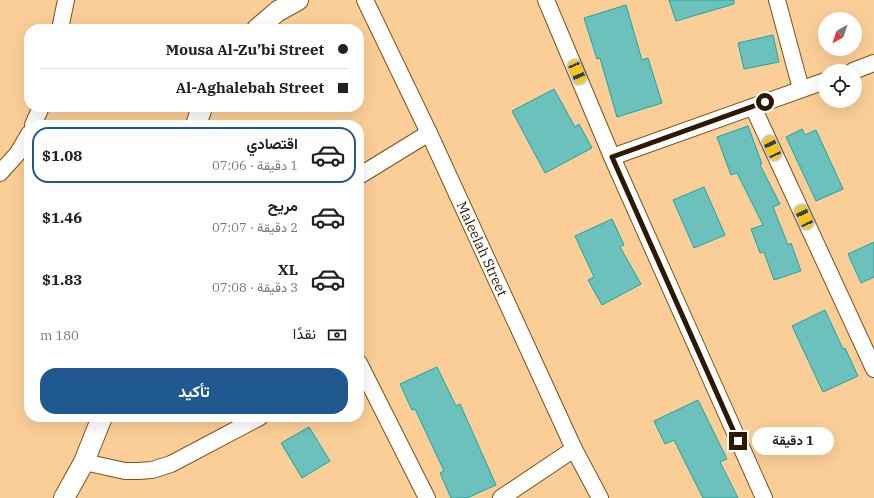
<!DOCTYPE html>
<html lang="ar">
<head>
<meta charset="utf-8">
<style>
	:root { --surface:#fff; --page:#f6f6f6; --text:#222; --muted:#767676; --line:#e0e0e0; --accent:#1f578f }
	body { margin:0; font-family:"IBM Plex Serif",Vazirmatn,serif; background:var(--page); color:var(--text); direction:rtl; height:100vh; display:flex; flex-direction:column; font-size:15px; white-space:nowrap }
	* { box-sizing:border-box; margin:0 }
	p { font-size:13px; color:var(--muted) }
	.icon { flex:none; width:22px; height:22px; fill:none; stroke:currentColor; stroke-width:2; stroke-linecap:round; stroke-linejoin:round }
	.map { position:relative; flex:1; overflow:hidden; direction:ltr }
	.panel { position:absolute; left:24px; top:120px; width:340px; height:302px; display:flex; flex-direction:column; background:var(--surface); border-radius:16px; box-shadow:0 4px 16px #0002; direction:rtl }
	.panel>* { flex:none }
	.top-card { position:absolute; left:24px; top:24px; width:340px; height:88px; border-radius:16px; box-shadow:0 4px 16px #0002; direction:rtl; display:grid; align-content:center; height:88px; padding:0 16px; background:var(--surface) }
	.needle { width:26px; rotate:219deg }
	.tools { position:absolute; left:818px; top:12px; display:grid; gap:8px }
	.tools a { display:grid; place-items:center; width:44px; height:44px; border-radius:50%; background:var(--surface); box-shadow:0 4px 16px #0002; font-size:20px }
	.end { position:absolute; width:18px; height:18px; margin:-9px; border:5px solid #2e1900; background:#fff; box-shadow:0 0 0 2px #fff }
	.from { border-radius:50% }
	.bubble { position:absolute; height:28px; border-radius:14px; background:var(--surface); box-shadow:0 4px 16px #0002; font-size:13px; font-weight:700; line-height:28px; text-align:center; direction:rtl }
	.car { position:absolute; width:12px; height:24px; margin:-12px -6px; border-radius:5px; box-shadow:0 0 3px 1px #0007; background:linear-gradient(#f5c518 24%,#345 0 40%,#f5c518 0 76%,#345 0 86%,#f5c518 0) }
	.top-card b { display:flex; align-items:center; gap:14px; height:38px; font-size:15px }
	.top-card b+b { border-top:1px solid var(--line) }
	.top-card i { width:10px; height:10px; background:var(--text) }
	ul { padding:7px 0 0; list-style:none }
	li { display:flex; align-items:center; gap:12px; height:56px; margin:0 8px 6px; padding:0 8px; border:2px solid transparent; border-radius:16px }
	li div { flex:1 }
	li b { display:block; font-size:15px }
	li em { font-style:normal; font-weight:700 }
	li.active { border-color:var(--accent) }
	li>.icon { width:36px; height:36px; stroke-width:1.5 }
	.pay { display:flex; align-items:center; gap:10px; height:44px; padding:0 16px; font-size:15px }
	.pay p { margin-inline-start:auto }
	.cta { display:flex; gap:8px; margin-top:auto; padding:8px 16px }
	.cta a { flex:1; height:46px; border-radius:16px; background:var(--accent); color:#fff; font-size:16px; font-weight:700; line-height:46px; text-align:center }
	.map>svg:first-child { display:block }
</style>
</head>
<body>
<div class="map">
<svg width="874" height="498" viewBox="0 0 874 498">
	<rect width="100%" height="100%" fill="#fcce97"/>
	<path fill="#6dc1bd" stroke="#19a6a2" d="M669,0H734V4L676,21Z
		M626,5L642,60L648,58L662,103L617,117L600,58L597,59L584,18Z
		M773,35L779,62L744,69L738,43Z
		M554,89L575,127L579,124L592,148L545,173L512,111Z
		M748,126L762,164L760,165L780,204L773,207L788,245L791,243L801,271L774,280L764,252L760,253L751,229L763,225L737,173L731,175L717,137Z
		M802,129L805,135L816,130L843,189L816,201L786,137Z
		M704,187L725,235L694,248L673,200Z
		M612,219L624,245L620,247L641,284L602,305L588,280L594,277L575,236Z
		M874,242V277L861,283L848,254Z
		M825,310L843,349L845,348L858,376L823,392L792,326Z
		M437,367L456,406L460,404L496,485L467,498H451L440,473L444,471L415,409L412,410L400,384Z
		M698,400L727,459L720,462L738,498H703L674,440L665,444L654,421Z
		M309,427L330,461L302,478L281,443Z"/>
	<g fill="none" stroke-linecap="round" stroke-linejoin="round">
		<g stroke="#7a521b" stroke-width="18">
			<g id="minor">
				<path id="s1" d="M365,0L429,133L574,449L600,498"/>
				<path d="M546,0L612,157L764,498"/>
				<path d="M777,0L801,89"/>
				<path d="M60,29L66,0"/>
				<path d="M853,71L874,63"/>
				<path d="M753,107L874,369"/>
				<path d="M33,125L41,107"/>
				<path d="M612,157L825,81"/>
				<path d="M0,173L18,153L29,134"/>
				<path d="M359,176L429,133"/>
				<path d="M359,363L427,498"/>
				<path d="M84,462L125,471H138L152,470L171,464L260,417"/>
				<path d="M501,498L574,449"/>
			</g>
		</g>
		<g stroke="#7a521b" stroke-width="22">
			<path id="tertiary" d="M257,29L278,11L298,0
				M196,125L202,107
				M64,498L84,462L102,417"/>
		</g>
		<use href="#minor" stroke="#fff" stroke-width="16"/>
		<use href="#tertiary" stroke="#fff" stroke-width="20"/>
	</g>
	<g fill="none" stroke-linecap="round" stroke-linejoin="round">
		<path stroke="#2e1900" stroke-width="5" d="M738,441L612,157L765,102"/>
	</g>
	<g text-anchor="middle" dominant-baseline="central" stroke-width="3.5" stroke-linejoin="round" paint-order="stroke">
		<g font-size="14" fill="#2e1900" stroke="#fdf7f0">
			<text stroke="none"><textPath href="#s1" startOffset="275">Maleelah Street</textPath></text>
		</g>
	</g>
</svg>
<div class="tools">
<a><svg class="needle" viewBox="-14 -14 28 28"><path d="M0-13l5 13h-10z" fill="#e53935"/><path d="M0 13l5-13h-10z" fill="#767676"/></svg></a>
<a><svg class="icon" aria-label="locate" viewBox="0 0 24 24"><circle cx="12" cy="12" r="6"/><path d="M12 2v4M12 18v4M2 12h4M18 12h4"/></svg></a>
</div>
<i class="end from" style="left:765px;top:102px"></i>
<i class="end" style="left:738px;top:441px"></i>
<div class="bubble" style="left:752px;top:427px;width:82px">1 دقيقة</div>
<i class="car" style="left:577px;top:72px;rotate:157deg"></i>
<i class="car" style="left:772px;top:148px;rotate:335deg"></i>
<i class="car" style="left:804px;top:217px;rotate:335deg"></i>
<div class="top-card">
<b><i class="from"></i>Mousa Al-Zu’bi Street</b>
<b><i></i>Al-Aghalebah Street</b>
</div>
<section class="panel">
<ul>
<li class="active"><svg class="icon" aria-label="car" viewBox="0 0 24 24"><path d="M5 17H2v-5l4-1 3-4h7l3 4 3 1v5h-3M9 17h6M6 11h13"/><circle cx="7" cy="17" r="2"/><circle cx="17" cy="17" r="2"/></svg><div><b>اقتصادي</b><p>1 دقيقة · 07:06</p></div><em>$1.08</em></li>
<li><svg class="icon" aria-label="car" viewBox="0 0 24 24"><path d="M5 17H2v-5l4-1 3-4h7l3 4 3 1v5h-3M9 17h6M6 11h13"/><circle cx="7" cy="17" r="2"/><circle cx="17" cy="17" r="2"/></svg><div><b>مريح</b><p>2 دقيقة · 07:07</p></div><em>$1.46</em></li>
<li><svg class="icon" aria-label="car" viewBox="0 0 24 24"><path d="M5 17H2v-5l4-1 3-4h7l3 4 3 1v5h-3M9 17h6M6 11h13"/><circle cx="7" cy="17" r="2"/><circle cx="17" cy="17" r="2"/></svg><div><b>XL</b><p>3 دقيقة · 07:08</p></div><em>$1.83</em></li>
</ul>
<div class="pay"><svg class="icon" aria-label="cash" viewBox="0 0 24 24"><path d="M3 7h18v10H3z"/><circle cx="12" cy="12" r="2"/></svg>نقدًا<p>180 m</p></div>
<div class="cta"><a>تأكيد</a></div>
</section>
</div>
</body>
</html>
